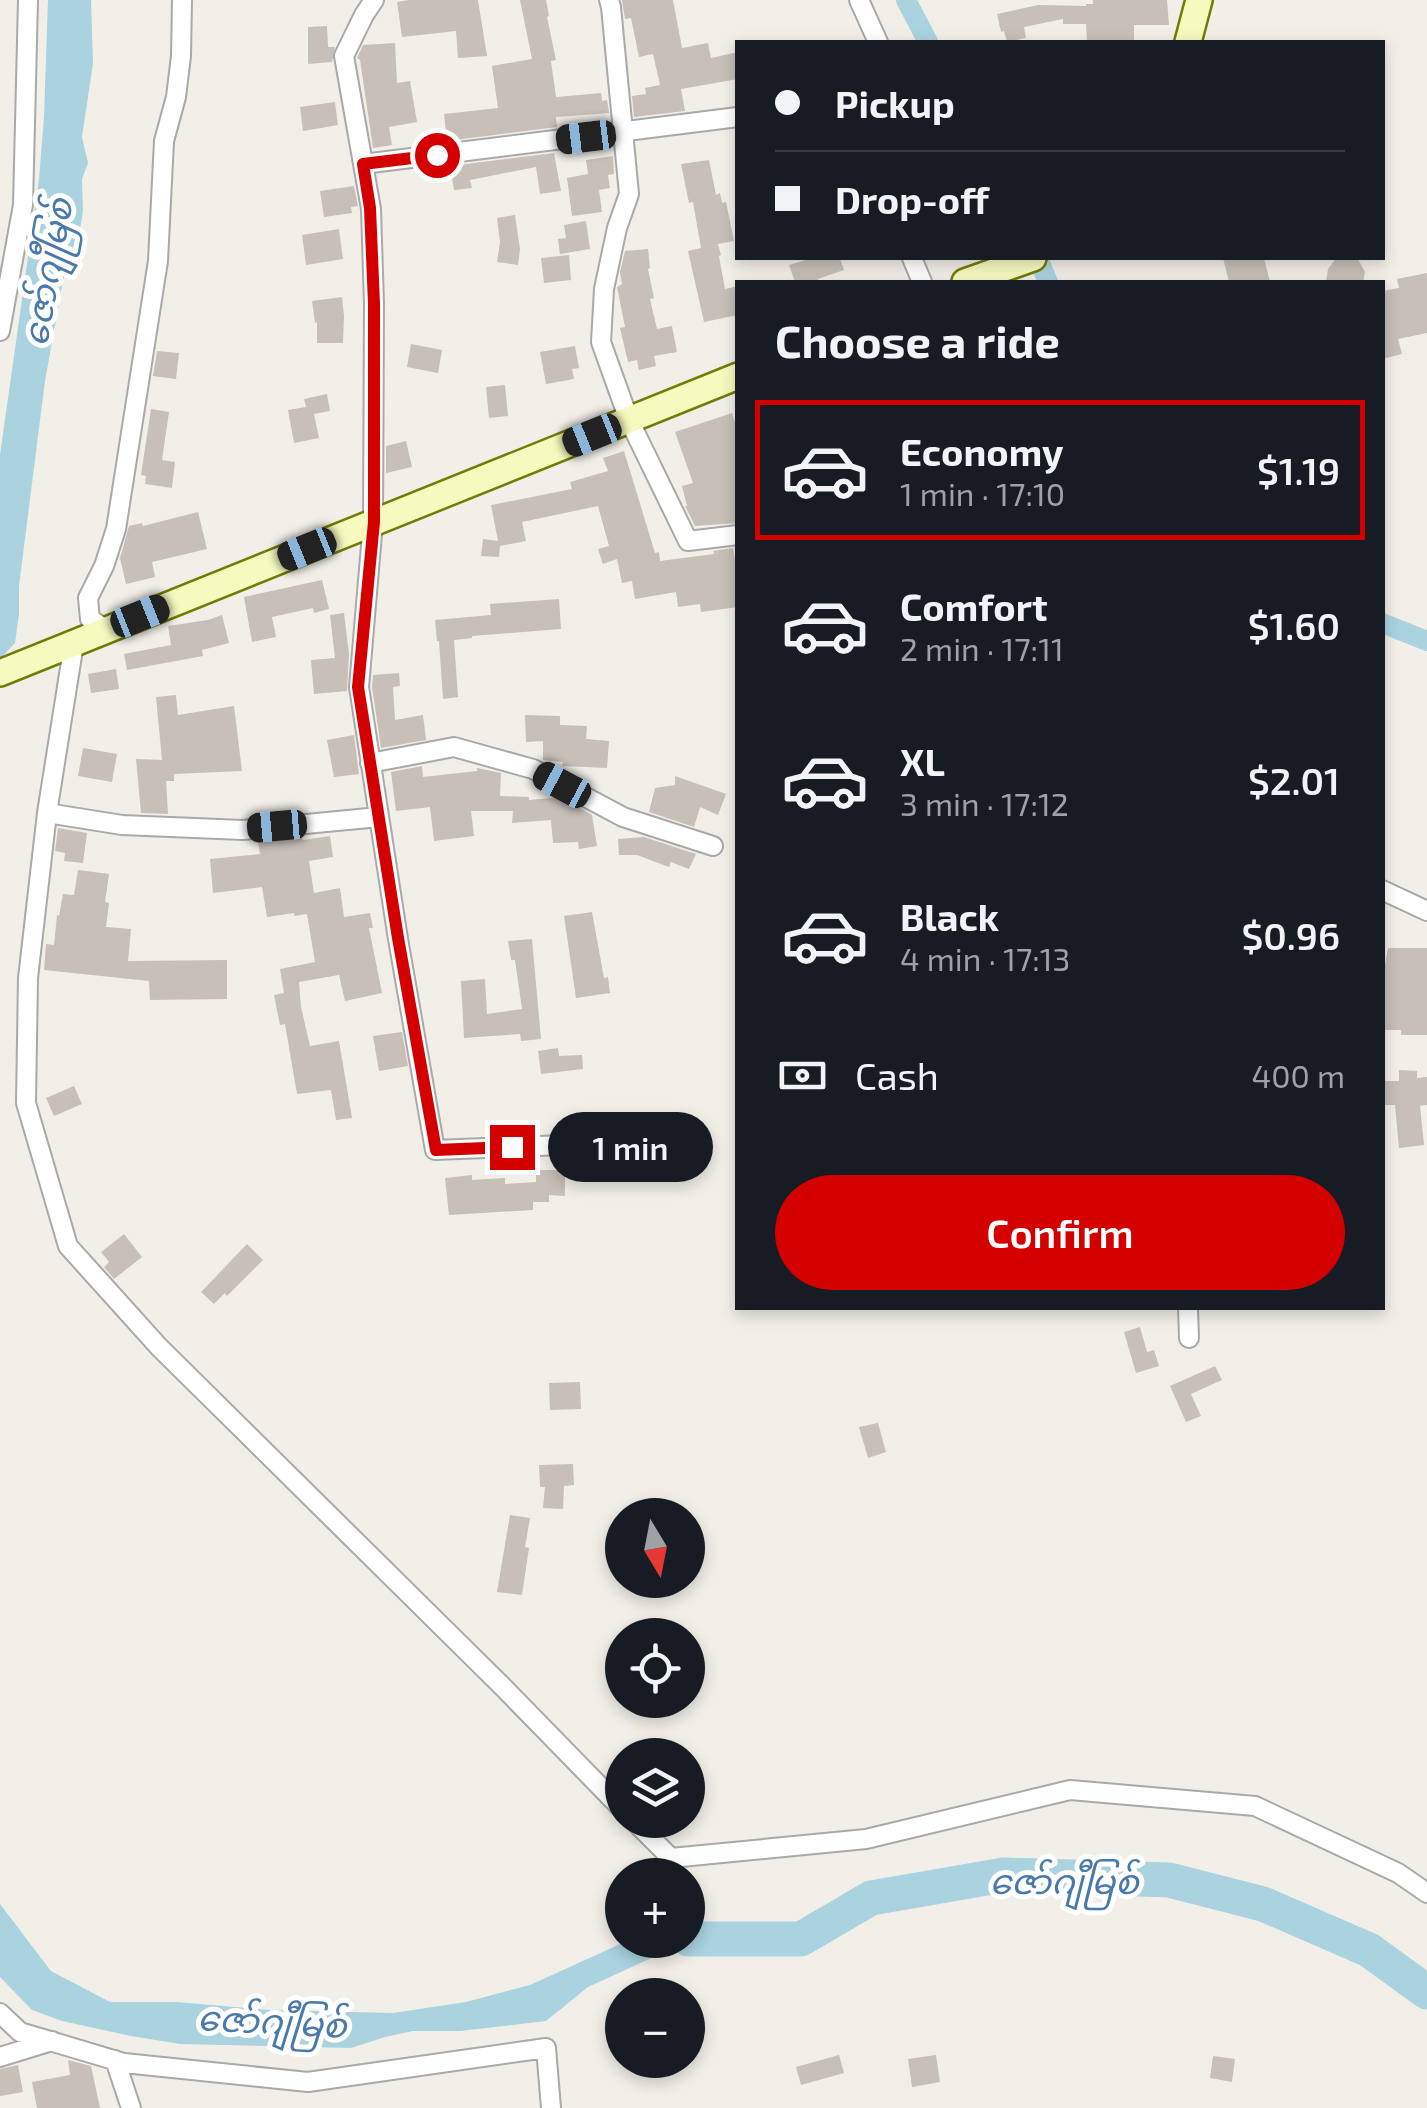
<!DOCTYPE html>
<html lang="en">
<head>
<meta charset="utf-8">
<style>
	:root { --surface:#171b24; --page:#242831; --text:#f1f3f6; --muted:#9ea1a6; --line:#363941; --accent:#d40000 }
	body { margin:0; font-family:"Exo 2","Noto Sans Myanmar",sans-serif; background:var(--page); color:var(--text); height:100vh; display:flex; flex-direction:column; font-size:38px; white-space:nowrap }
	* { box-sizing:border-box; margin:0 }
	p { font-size:32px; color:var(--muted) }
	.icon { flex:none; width:55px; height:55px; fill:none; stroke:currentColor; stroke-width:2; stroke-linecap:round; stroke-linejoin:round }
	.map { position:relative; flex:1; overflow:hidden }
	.panel { position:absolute; left:735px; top:280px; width:650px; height:1030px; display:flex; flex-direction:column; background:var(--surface); border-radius:0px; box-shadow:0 5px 15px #0003 }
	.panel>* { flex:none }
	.banner { position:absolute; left:735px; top:40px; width:650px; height:220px; border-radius:0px; box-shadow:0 5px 15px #0003; display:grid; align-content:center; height:220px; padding:0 40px; background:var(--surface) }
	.needle { width:65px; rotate:170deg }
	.controls { position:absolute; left:605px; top:1498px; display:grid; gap:20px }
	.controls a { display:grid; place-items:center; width:100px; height:100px; border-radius:50%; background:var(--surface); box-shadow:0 5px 15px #0003; font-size:50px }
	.end { position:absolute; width:45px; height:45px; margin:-22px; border:12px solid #d40000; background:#fff; box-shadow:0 0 0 5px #fff }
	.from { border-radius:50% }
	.bubble { position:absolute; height:70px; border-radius:35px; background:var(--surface); box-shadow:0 5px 15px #0003; font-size:32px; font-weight:600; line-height:70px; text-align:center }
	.car { position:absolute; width:30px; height:60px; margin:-30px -15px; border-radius:12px; box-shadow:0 0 8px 2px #0007; background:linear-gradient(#222 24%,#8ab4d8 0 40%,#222 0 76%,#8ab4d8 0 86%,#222 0) }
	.banner b { display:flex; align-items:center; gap:35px; height:95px; font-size:38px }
	.banner b+b { border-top:2px solid var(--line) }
	.banner i { width:25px; height:25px; background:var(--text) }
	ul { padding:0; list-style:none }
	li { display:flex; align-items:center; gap:30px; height:140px; margin:0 20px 15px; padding:0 20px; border:5px solid transparent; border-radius:0px }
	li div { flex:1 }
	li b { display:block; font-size:38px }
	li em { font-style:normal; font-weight:600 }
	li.active { border-color:var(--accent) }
	li>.icon { width:90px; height:90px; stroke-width:1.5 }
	h2 { padding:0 40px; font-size:45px; line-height:120px }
	.pay { display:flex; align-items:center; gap:25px; height:110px; padding:0 40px; font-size:38px }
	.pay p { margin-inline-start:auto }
	.action { display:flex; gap:20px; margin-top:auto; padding:20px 40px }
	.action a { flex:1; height:115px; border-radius:60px; background:var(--accent); color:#fff; font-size:40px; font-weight:600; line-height:115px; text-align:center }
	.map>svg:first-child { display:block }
</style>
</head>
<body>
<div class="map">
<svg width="1427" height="2108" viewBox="0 0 1427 2108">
	<rect width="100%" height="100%" fill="#f2efe9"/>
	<path fill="#aad3df" d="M48,0H91L93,63L82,137L88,163L82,179L83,211L79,235L68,262L62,286L45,381L19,586V614L15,643L0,659V455L39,179L44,117Z
		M0,1904L51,1971L110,2002H176L270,2010L393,2013L466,2002L530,1985L629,1940H688V1928H798L803,1950L726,1948L669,1950L588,1987L546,2021L460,2031H413L385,2037L351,2048L180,2044L131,2036L62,2021L32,2010L0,1977Z"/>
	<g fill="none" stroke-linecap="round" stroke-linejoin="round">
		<path stroke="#aad3df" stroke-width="20" d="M906,0L928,42
			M1038,258L1048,282
			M1382,623L1427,641"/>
		<path stroke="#aad3df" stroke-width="35" d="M688,1939H801L871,1898L1004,1875L1169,1880L1263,1904L1369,1950L1427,1992"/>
	</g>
	<path fill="#c7bfb8" d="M409,0H478L487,56L458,58L456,31L402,37L397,2Z
		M520,0H546L549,16L547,17L556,60L551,61L556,97L601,93L602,101L607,100L609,113L556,117L557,127L447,141L444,114L498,108L492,66L532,59Z
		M622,0H673L682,48L708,43L711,58L738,52V79L681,89L685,111L634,117L632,96L646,94L645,88L660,85L653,54L639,57L631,18L625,19Z
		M1093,0H1167L1169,25H1134V42H1087L1086,24H1063V19L1024,27L1026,38L1007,42L1004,31L1001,32L997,14L1038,5L1086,6V4H1093Z
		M327,26L328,47H335L332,62L308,64V27Z
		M395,43L397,83L410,81L417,122L389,127L392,145L373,148L360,60L357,58L363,45Z
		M335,102L338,125L303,131L300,107Z
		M554,153L561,191L540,194L536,167L470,180L472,188L454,190L450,166Z
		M613,156L614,174L608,175L610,188L599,190L602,212L572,216L567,178L588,174L586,160Z
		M709,160L716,195L720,193L722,203L726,202L734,241L718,244L721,255L719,256L725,289L738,286V315L704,322L688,251L701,248L693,202L689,203L681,164Z
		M354,186L358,206L351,207L352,213L324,217L320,191Z
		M515,215L520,249L518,265L497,262L500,242L497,218Z
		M586,221L590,249L560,254L558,239L566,238L564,225Z
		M339,229L343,259L306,265L302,235Z
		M648,249L650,268L648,269L654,298L650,299L657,329L672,326L677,352L654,356L656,366L639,370L637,360L628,362L620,328L625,327L617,287L622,284L620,272L625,251Z
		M569,255L571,280L544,283L541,258Z
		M812,258H840L844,270L818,279L820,282H795L789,265Z
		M1223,258H1264L1270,282H1229Z
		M1336,258L1358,259L1365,272L1363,282H1326L1328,269Z
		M1427,273V333L1398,339L1402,354L1382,359V291L1399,288L1397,279Z
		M342,297L344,316L343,343H317V322L315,323L312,301Z
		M411,344L442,350L438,373L407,367Z
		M575,346L579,368L572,369L574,379L546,384L540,352Z
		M157,351L179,353L176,379L153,376Z
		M505,385L508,416L489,418L486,387Z
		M327,394L330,411L314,414L319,438L294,443L288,410L306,407L304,399Z
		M151,409L169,412L162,460L175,462L172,488L145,484L146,476L141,475Z
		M732,413L738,432V523L695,526L685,506H687L682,486L693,483L675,432Z
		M406,441L412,467L386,473V446Z
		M624,451L655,553L659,552L660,561L714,554L713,551L733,548L738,579V607L701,612L700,604L678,607L676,592L635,599L632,581L622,583L617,559L603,564L598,549L609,546L598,506L522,522L526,541L500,546L499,557L481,556L483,539L498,541L491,505L572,489L570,482L608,471L603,458Z
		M198,512L207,549L152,562L155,577L126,584L120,558L129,526L142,523L143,526Z
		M322,580L329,609L314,613L313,608L272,617L276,637L252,642L244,597Z
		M559,599L561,629L472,636V638L454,640L458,697L443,699L439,641H437L435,620L491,615L490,604Z
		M344,613L349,654L347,691L314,694L311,660L335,658L330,615Z
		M222,615L229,643L202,650L203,656L127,670L124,654L171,645L168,626L208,620Z
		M116,669L119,689L91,693L88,674Z
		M399,673L400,686L393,687L395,720L423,715L426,740L381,748L372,687L373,675Z
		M176,695L178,715L234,706L242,771L174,774V781H166L168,814L141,813L136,759L162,760L156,697Z
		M525,715L560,716V725L587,726L586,739L609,741L607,768L562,766L563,762L543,760V741L526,742Z
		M354,735L359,774L334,777L327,740Z
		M83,748L117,754L112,782L78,776Z
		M422,766L423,777L477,771V768L501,773L500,796L529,797V800L559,797L570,803V806L575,805L592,815L597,846L579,849L578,842L553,843L551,820L512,823L513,811H471L474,836L434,841L430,807L396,811L391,772Z
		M675,776L726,794L718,815L700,807L694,827L649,812L655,788L675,785Z
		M58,828L87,833L83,863L64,861L65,853L55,851Z
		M330,836L333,857L309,861L314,893L340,888L344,917L370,913L373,928H369L382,993L345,1001L339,975L299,982L301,1007L310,1046L339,1041L352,1118L336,1120L331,1090L297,1094L285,1024L280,1025L274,995L284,993L280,969L315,962L307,914L294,916V913L267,917L262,887L213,893L210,859L260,854L258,842L302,837L303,840Z
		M644,837L696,854L689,869L671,862L669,867L637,855H619L618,839Z
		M78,870L109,874L105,902L109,903L106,927L131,929L128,961L227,960V999L150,1000L149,981L44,970L46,944L54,945L57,915L59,916L63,894L74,895Z
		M592,912L604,978L608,977L610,993L576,998L564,916Z
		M532,939L541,1039L521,1041L520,1034L464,1038L461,981L485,979L487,1014L522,1009L515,960H511L508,941Z
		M1388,948H1427V1035H1401V1030H1383L1382,982Z
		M402,1032L408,1066L379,1071L373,1036Z
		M558,1048L559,1056L582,1055L583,1069L541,1074L538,1051Z
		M1399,1070L1417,1071V1078L1427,1077V1105L1420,1106L1424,1145L1399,1148L1395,1105H1382V1081H1399Z
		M74,1086L82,1104L54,1116L46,1098Z
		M536,1170H565V1196L549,1195V1202H533V1210L449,1215L445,1178L472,1175V1180L505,1178V1184L536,1182Z
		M124,1234L142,1257L114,1279L104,1267L109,1262L101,1252Z
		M247,1244L263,1260L227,1296L225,1293L214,1304L201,1292Z
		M1140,1327L1147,1352L1154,1350L1159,1366L1136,1373L1124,1332Z
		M1215,1366L1222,1380L1191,1394L1201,1416L1186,1422L1170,1386Z
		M580,1382L581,1409L550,1410L549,1383Z
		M878,1423L886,1452L868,1458L859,1427Z
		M573,1464L574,1485L564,1486L563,1509L543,1508L545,1487H540L539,1465Z
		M510,1515L530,1518L525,1547L529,1548L522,1595L497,1592Z
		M839,2055L844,2073L801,2085L796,2067Z
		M936,2055L940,2082L912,2087L908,2059Z
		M1213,2056L1235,2059L1232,2082L1210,2078Z
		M68,2060L91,2066L100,2108H37L32,2082L70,2075Z
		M18,2065L23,2092L0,2096V2069Z"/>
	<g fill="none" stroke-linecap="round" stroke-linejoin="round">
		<g stroke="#a9a9a9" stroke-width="22">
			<path id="street" d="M374,0L364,15L344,56L371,209L374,304L373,522L359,687L398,939L435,1150L588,1144
				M609,0L611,7L629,194L617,228L604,289L601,342L629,420L688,541L738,535
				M859,0L878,42
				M363,164L738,117
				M912,258L922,282
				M0,331L23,205L28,0
				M107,630L90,619L88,598L104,566L116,529L158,261L164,141L176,97L181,56L182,0
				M74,643L47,813L28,978L26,1103L68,1246L159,1347L503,1687L622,1809
				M370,763L454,747L533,769L623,817L713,846
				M47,813L122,825L243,830L379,817
				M1382,890L1427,911
				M1188,1308L1189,1338
				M633,1820L671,1858L866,1839L1070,1790L1255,1806L1398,1873L1427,1893
				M0,2013L20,2032L124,2063L308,2082L546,2048L551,2108
				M0,2057L52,2041
				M115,2060L131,2108"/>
		</g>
		<g stroke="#707d05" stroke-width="30">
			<path id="secondary" d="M1188,42L1199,0
				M965,282L1033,258
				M0,673L738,376"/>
		</g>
		<use href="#street" stroke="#fff" stroke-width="18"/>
		<use href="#secondary" stroke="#f7fabf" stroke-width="25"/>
	</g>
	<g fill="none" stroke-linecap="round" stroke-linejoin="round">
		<path stroke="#d40000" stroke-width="12" d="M437,155L363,164L370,208L374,304V522L358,687L398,938L436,1150L512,1147"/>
	</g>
	<g text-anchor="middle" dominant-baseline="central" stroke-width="10" stroke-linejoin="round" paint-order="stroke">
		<g font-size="35" font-style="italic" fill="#4a7aab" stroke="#fff">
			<text transform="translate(46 272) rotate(-80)">ဇော်ဂျီမြစ်</text>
			<text x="1064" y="1880">ဇော်ဂျီမြစ်</text>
			<text transform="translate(272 2020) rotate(3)">ဇော်ဂျီမြစ်</text>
		</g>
	</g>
</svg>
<div class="controls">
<a><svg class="needle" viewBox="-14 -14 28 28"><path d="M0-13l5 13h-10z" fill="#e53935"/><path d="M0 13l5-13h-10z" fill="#9ea1a6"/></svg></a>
<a><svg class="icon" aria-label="locate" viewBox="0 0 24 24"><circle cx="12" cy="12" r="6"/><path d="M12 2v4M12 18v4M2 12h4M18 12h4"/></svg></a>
<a><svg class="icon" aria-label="layers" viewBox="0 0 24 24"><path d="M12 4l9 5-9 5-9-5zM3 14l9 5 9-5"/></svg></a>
<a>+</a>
<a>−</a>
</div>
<i class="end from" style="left:437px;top:155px"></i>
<i class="end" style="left:512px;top:1147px"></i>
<div class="bubble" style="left:548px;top:1112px;width:165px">1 min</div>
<i class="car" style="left:586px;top:137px;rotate:263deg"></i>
<i class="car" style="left:592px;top:435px;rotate:248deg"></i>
<i class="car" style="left:307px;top:549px;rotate:248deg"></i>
<i class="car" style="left:140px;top:616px;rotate:68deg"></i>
<i class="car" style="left:562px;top:785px;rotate:298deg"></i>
<i class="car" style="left:277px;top:826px;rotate:265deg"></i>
<div class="banner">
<b><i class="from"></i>Pickup</b>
<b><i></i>Drop-off</b>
</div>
<section class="panel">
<h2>Choose a ride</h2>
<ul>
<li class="active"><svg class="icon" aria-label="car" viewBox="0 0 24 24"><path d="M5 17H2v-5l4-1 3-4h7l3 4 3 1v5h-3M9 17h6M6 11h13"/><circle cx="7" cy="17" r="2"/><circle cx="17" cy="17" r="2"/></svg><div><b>Economy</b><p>1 min · 17:10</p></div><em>$1.19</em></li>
<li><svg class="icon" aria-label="car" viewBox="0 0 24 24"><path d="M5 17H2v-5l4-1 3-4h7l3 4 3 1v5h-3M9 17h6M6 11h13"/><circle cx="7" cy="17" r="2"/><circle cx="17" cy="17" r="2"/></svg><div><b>Comfort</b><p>2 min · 17:11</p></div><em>$1.60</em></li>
<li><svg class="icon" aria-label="car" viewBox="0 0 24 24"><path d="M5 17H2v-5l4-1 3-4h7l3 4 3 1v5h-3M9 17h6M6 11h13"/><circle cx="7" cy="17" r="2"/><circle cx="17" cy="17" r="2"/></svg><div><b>XL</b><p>3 min · 17:12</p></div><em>$2.01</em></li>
<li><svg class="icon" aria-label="car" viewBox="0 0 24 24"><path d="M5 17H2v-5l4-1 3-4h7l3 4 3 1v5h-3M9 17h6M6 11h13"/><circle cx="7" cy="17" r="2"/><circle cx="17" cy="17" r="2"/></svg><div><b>Black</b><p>4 min · 17:13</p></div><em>$0.96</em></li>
</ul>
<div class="pay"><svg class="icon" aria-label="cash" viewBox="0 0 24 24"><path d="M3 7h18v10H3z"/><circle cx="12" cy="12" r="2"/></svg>Cash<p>400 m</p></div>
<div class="action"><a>Confirm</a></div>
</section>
</div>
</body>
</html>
